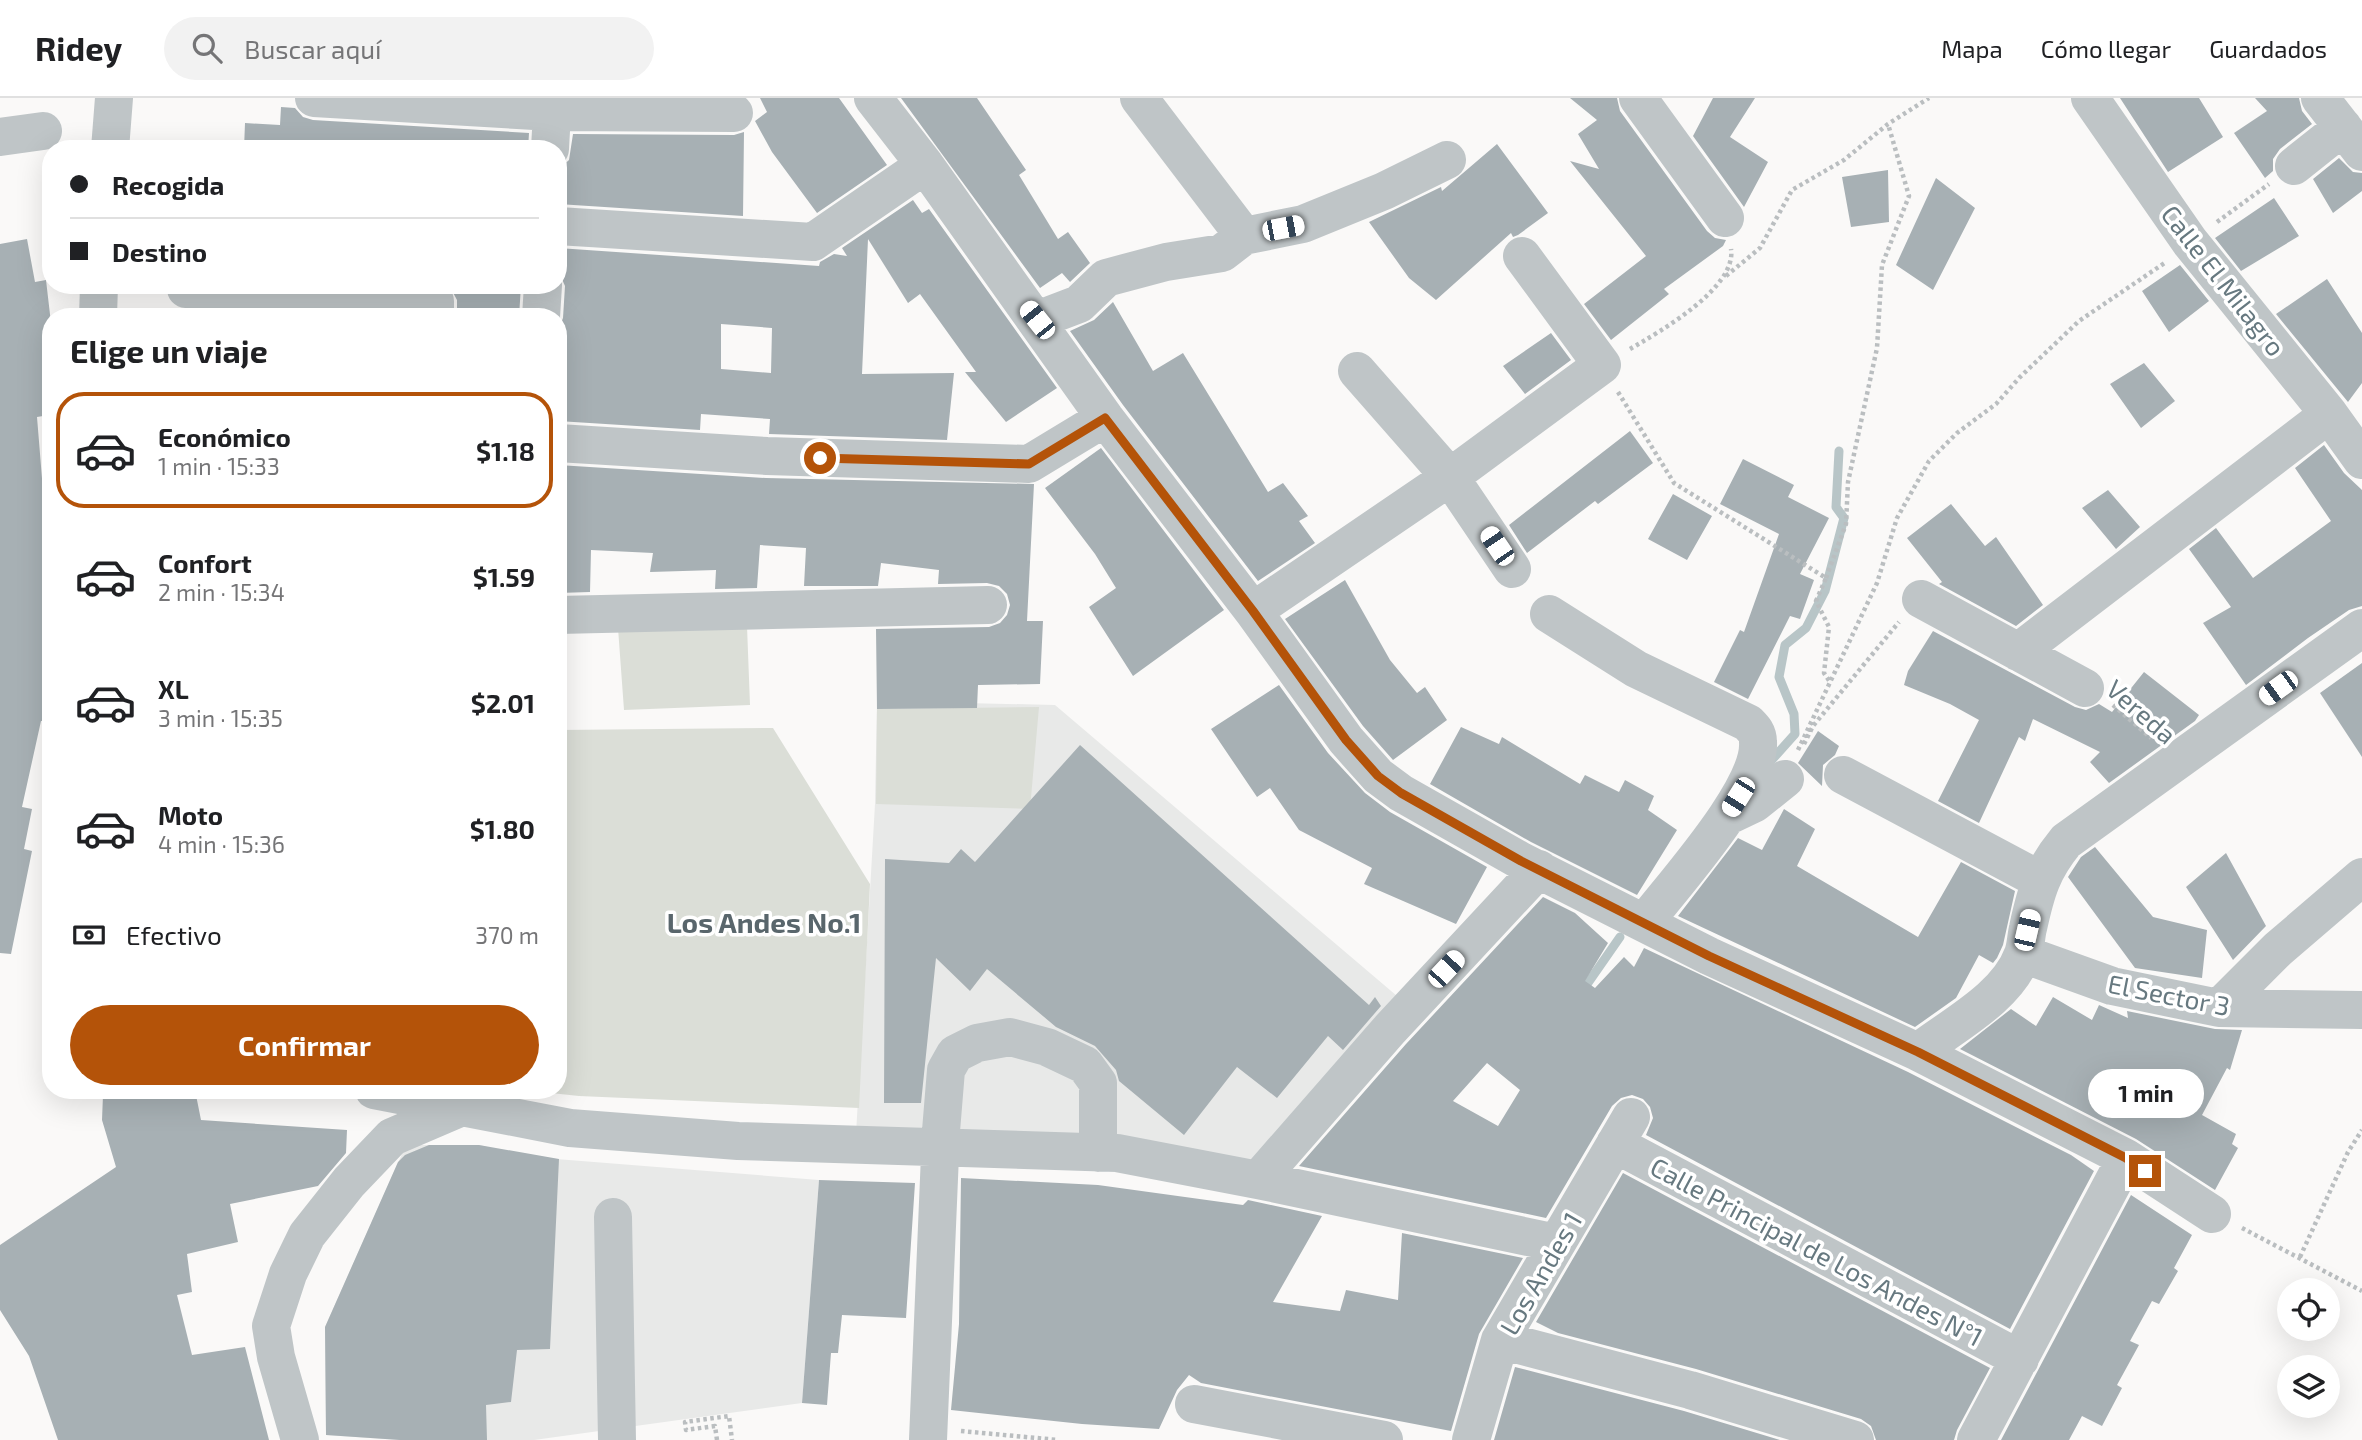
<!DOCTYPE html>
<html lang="es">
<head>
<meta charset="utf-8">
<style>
	:root { --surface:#fff; --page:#f2f2f2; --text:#202124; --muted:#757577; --line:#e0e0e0; --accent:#b45309 }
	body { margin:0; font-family:"Exo 2",sans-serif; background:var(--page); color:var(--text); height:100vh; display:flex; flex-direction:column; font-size:26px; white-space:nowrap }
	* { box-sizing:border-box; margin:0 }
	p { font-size:23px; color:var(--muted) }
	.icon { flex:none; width:38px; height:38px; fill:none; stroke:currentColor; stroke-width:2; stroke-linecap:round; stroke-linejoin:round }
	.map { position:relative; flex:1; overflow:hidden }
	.panel { position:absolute; left:42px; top:210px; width:525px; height:791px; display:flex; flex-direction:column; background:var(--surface); border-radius:28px; box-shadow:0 7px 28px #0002 }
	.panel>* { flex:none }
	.top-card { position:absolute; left:42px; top:42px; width:525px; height:154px; border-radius:28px; box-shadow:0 7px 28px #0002; display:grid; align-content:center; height:154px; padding:0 28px; background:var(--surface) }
	.buttons { position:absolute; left:2277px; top:1180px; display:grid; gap:14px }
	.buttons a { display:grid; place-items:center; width:63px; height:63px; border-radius:50%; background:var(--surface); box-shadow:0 7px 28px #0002; font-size:35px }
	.end { position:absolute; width:32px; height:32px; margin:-16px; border:9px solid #b45309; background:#fff; box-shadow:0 0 0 4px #fff }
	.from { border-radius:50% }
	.bubble { position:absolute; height:49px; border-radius:24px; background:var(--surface); box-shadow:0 7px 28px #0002; font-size:23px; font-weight:700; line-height:49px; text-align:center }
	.car { position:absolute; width:21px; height:42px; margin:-21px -10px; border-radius:9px; box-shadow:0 0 5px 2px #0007; background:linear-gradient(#fff 24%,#345 0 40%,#fff 0 76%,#345 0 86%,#fff 0) }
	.top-card b { display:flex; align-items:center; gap:24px; height:66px; font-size:26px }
	.top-card b+b { border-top:2px solid var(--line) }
	.top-card i { width:18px; height:18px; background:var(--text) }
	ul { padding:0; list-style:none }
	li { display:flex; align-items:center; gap:21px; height:116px; margin:0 14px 10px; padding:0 14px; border:4px solid transparent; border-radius:28px }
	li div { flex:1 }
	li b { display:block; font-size:26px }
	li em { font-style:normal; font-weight:700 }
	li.selected { border-color:var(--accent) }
	li>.icon { width:63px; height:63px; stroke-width:1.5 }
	h2 { padding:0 28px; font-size:32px; line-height:84px }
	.pay { display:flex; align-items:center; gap:18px; height:77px; padding:0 28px; font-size:26px }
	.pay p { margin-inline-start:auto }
	.action { display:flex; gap:14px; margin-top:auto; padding:14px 28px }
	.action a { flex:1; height:80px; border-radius:42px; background:var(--accent); color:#fff; font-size:28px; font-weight:700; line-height:80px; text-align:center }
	header { display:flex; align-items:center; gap:42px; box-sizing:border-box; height:98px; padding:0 35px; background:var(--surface); border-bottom:2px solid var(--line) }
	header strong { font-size:33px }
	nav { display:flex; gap:38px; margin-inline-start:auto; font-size:24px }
	.search { width:490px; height:63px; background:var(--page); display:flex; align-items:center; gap:18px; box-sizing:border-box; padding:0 24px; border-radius:38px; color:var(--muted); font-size:26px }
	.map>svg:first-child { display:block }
</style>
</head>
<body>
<header>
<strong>Ridey</strong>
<div class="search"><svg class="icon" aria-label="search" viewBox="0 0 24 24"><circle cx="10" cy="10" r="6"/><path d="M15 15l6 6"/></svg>Buscar aquí</div>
<nav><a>Mapa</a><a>Cómo llegar</a><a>Guardados</a></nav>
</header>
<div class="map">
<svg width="2362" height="1342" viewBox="0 0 2362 1342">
	<rect width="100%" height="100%" fill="#faf9f8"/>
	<path fill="#e8e9e8" d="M877,603L1055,607L1397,898L1254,1071L856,1036L875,706Z
		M406,1047H479L531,1059L819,1082L802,1305L534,1342H400L326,1337L325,1229Z"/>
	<path fill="#dbded7" d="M747,528L750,607L624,612L618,530Z
		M1039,609L1030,711L876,706L877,611Z
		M773,630L870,786L859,1010L579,998L532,993L558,992V632Z"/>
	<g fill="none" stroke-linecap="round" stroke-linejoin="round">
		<path stroke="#b8c5c7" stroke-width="9" d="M1769,665L1795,636L1794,616L1779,579L1785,547L1806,530L1825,493L1844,420L1836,409L1839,353
			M1581,895L1620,839"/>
	</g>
	<path fill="#a7b0b4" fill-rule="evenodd" d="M760,0H839L887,67L817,115L772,54L755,23L767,14Z
		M901,0H977L1026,72L1019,77L1058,141L1068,134L1090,165L1070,184L1062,175L1040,190Z
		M1570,0H1617L1620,13L1707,133L1715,140L1726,142L1723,148L1664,191L1669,196L1611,242L1584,206L1646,158L1570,63L1599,71L1578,36L1597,22Z
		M1713,0H1755L1730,39L1768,64L1744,109L1693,38Z
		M2120,0H2199L2223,39L2168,74Z
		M2255,0H2299L2302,13L2312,26L2280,51L2273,61V73L2265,80L2234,35L2267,13Z
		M281,9L295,10L303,19L313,22L529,35L528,51H244L245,25L280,27Z
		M744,34L743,118L558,106L559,71L569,62L573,36L734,37Z
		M1497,46L1548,115L1518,137L1513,139L1511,135L1436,202L1409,180L1369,124L1441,89L1442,93Z
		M2339,60L2353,74L2362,75V93L2333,115L2313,81Z
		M1888,72L1889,124L1851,129L1842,79Z
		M1936,80L1975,110L1933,192L1896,167Z
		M2274,100L2299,138L2241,173L2215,140Z
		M913,102L922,115L929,111L1057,290L1006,324L965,274H976L920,196L908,205L868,141L862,276L954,275L947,342L769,336L770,321L701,316L700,332L558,323V232L563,220L565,188L558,172V150L819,168L820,164L834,156L847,158L842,150ZM721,226L772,230L771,275L721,271Z
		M27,141L35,184L46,182L51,225V270L46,271L49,317L37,319L44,405L51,404V576L44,623H41L22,709L32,711L24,751L32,753L11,856L0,855V146Z
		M2180,167L2209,203L2169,234L2142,193Z
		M2327,181L2362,235V285L2348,304L2276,216Z
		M449,187H521L519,219H457V202Z
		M1113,204L1153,273L1183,255L1268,394L1283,385L1308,418L1299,423L1315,445L1258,483L1123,307L1070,233L1094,222Z
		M1551,235L1571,262L1525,296L1503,268Z
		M2144,265L2175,303L2141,330L2110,286Z
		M1630,333L1653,365L1598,406L1595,403L1527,455L1509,427Z
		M2324,347L2344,375L2362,392V508L2349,512L2308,540L2246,587L2203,525L2231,509L2189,451L2216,430L2253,480L2331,423L2295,370Z
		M1101,350L1224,512L1133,578L1089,509L1116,490L1095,456L1045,390Z
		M1743,361L1794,387L1788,399L1829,420L1800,476L1814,482L1800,521L1790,518L1748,601L1714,584L1740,532L1744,534L1779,436L1720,406Z
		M558,367L766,380L1034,386L1027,523H1043L1040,586L978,587L977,610L877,611L876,531L989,529L1000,525L1007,517L1010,507L1007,496L999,488L987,485L938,486L939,472L881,465L878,488H804L806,450L760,447L757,490L715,491L716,472L650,474L653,455L591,452L590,494L558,495Z
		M2108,392L2140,429L2116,451L2082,410Z
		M1673,396L1712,418L1687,462L1648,441Z
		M1951,406L1985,448L1996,439L2043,507L2016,528L1939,486L1942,484L1907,440Z
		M1345,482L1390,562L1417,595L1425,589L1447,622L1393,662L1363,628L1285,521Z
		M1933,533L2075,609L2086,612L2099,606L2112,614L2144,574L2199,617L2195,623L2109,685L2090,664L2100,654L2033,621L2025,643L2019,639L1979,725L1938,703L1979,622L1950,606L1904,587L1908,573Z
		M2362,565V659L2320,595Z
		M1279,587L1328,655L1365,695L1390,714L1487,769L1456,826L1364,786L1372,770L1299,732L1270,690L1257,699L1211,631Z
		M1461,629L1499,646L1502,639L1580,686L1585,677L1619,694L1625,682L1654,698L1648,712L1677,732L1637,797L1531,744L1430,686Z
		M1818,633L1839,648L1835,657L1823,667L1822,688L1798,665Z
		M1080,647L1369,907L1375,899L1381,908L1343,952L1328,938L1277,1000L1237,969L1184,1037L1119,983L1116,972L1095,948L1056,929L987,871L970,893L936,860L921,1005H884L885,761L949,765L961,751L975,764Z
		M1784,711L1815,731L1797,768L1918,839L1961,764L2015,793L2003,847L1997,860L1993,865L1979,857L1956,900L1915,929L1678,818L1738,740L1762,752Z
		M2095,749L2153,819L2207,832L2202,880L2135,870L2068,779L2081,759Z
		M2226,755L2266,828L2233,862L2186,789Z
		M1543,799L1575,815L1608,845L1585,883L1595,890L1624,859L1634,869L1644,850L1908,974L2071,1057L2094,1073L2010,1231L1646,1037L1653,1020L1650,1009L1643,1001L1632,997L1621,1000L1612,1008L1546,1120L1299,1068L1406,946ZM1487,965L1520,992L1498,1028L1453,1003Z
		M2053,899L2092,922L2099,907L2128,920L2127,913L2215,931L2242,932L2230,972L2227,970L2202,1017L2236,1036L2232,1046L2238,1050L2215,1092L2136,1041L1960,951L2011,911L2036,928Z
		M115,992H195L201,1022L347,1032L346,1055L318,1088L230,1106L238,1144L187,1156L192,1194L177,1197L192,1257L245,1249L269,1342H58L29,1258L0,1212V1147L116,1069L102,1022L103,997Z
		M429,1047H479L559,1061L550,1251L517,1252L511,1304L486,1307L487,1342H400L326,1337L325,1229L398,1064L405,1057Z
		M1623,1075L1990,1270L1957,1332L1954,1342H1876L1871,1328L1861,1321L1696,1271L1558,1235L1536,1224Z
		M961,1080L1098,1087L1243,1107L1248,1102L1322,1118L1273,1204L1340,1213L1346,1192L1398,1202L1402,1135L1523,1160L1479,1236L1451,1333L1201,1285L1189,1277L1177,1292L1159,1331L1082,1326L951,1312L959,1226Z
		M819,1082L915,1085L906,1220L842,1217L838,1255H831L827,1307L802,1305Z
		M2131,1097L2192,1137L2174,1170L2178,1173L2159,1206L2152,1203L2130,1243L2139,1247L2117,1287L2122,1290L2102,1328L2082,1318L2069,1342H2001Z
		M1515,1269L1684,1313L1780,1342H1494Z"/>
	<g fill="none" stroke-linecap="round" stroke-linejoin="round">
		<path stroke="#babec0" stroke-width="4.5" stroke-dasharray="3.5 3.5" stroke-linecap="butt" d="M2217,124L2269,86
			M1726,178L1760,150L1792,92L1844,62L1888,26L1929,0
			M131,187L154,189
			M1630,251C1659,234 1737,190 1731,151
			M1618,294L1674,385L1826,480L1816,503L1829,529L1824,575L1830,584
			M1826,480L1846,426L1848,384L1877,250L1882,167L1909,98L1888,26
			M2113,607L2151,640
			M1804,646L1813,628L1899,524
			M1798,652L1877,485L1897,420L1929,363L1957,335L1996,306L2020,279L2079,223L2166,164
			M2242,1130L2362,1193
			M2300,1159L2348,1054L2362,1032
			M961,1333L1058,1342
			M717,1342L715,1328L686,1332L685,1324L729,1318L732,1342"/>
		<path stroke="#bfc5c7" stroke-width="38" d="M314,0L552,14L734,15
			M873,0L925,67L1105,320L1253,513L1346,642L1378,678L1401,695L1521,763L1709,858L1918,954L2126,1060L2212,1116
			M1139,0L1244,138
			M1638,0L1725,120
			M2090,0L2190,144L2329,316L2362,362
			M2320,0L2362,54
			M0,39L43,33
			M110,51L114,0
			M550,51L552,14
			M2294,68L2343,29
			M558,128L813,144L925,67
			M186,191L435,203V219
			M98,219L99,187
			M541,219L543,187
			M1037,222L1079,206L1106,180L1166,164L1222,155L1244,138L1303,126L1384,93L1447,62
			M1357,273L1450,379L1512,471
			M558,345L767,358L1029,366L1105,320
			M1921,501L2085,590
			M1253,513L1450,379L1602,267L1522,158
			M1549,516L1636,571L1748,625C1754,631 1758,635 1758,644C1761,691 1674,786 1645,824
			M558,517L988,507
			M2018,554L2329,316
			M1843,677L2040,782
			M1732,716L1755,705L1785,681
			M2023,856L2112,888L2219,910L2362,912
			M2219,910L2278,851L2362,779
			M1918,954C1953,927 2007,900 2023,856C2026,848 2026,838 2028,830C2036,793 2042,772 2066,743L2362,530
			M374,992L570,1030L738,1043L1117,1055L1258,1082L1557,1145
			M1615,1046L2020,1261
			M1258,1082L1390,931L1539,771
			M613,1119L617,1342
			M1500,1242L1690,1292L1855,1342
			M1194,1306L1384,1342
			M300,1342L276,1259L271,1228L288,1176L307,1137L349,1084L392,1039L462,1009
			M928,1342L941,1033L946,972L955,956L977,945L1010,939L1047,949L1085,967L1098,985V1055
			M1471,1342L1500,1242L1631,1019
			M1976,1342L2126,1060"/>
	</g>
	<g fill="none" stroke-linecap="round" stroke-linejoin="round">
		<path stroke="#b45309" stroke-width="9" d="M820,360L1029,366L1105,320L1253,513L1346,642L1378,678L1401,695L1521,763L1709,858L1918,954L2126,1060L2145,1073"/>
	</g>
	<g text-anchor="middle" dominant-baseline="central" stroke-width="7" stroke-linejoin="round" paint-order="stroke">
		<g font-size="26" fill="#677980" stroke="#fff">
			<text transform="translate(2224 182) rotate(52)">Calle El Milagro</text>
			<text transform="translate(2142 613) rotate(41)">Vereda</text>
			<text transform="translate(2169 896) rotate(11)">El Sector 3</text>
			<text transform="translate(1817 1153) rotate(28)">Calle Principal de Los Andes N°1</text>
			<text transform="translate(1540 1175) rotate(-60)">Los Andes 1</text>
		</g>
		<g font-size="28" font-weight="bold" fill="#59666c" stroke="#fff">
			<text x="764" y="824">Los Andes No.1</text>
		</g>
	</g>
</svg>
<div class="buttons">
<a><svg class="icon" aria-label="locate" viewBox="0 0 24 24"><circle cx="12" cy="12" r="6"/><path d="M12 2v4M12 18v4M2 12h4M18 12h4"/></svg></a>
<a><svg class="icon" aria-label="layers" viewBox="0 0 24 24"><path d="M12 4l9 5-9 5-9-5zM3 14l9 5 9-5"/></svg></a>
</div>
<i class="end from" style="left:820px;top:360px"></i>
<i class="end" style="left:2145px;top:1073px"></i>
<div class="bubble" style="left:2088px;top:971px;width:116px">1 min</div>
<i class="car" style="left:1283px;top:130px;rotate:79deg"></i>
<i class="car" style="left:1037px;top:222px;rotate:321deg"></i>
<i class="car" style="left:1497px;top:448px;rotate:326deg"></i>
<i class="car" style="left:2278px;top:590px;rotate:234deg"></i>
<i class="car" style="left:1738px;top:699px;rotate:212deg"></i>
<i class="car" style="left:2027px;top:832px;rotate:13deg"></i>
<i class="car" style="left:1446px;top:871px;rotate:43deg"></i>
<div class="top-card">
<b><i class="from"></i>Recogida</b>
<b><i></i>Destino</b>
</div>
<section class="panel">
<h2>Elige un viaje</h2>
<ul>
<li class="selected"><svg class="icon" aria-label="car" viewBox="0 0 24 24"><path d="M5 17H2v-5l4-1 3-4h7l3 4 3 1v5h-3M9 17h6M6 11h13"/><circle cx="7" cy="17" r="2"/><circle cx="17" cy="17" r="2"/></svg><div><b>Económico</b><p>1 min · 15:33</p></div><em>$1.18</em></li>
<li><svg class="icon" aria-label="car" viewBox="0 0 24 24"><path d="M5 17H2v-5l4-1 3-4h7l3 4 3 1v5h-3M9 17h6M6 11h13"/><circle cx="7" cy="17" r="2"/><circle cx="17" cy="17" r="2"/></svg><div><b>Confort</b><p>2 min · 15:34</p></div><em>$1.59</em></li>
<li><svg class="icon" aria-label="car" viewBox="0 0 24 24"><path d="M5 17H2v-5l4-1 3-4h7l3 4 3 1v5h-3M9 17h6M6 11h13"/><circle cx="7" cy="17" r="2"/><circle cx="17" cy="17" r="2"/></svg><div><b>XL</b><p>3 min · 15:35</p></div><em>$2.01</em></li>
<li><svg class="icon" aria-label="car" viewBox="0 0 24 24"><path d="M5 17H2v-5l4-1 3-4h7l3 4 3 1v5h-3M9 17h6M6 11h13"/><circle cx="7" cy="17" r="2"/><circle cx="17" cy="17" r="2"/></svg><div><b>Moto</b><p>4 min · 15:36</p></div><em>$1.80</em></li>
</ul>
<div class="pay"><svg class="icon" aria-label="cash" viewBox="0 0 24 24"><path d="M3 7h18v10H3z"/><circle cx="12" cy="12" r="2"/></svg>Efectivo<p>370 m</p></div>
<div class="action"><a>Confirmar</a></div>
</section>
</div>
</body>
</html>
